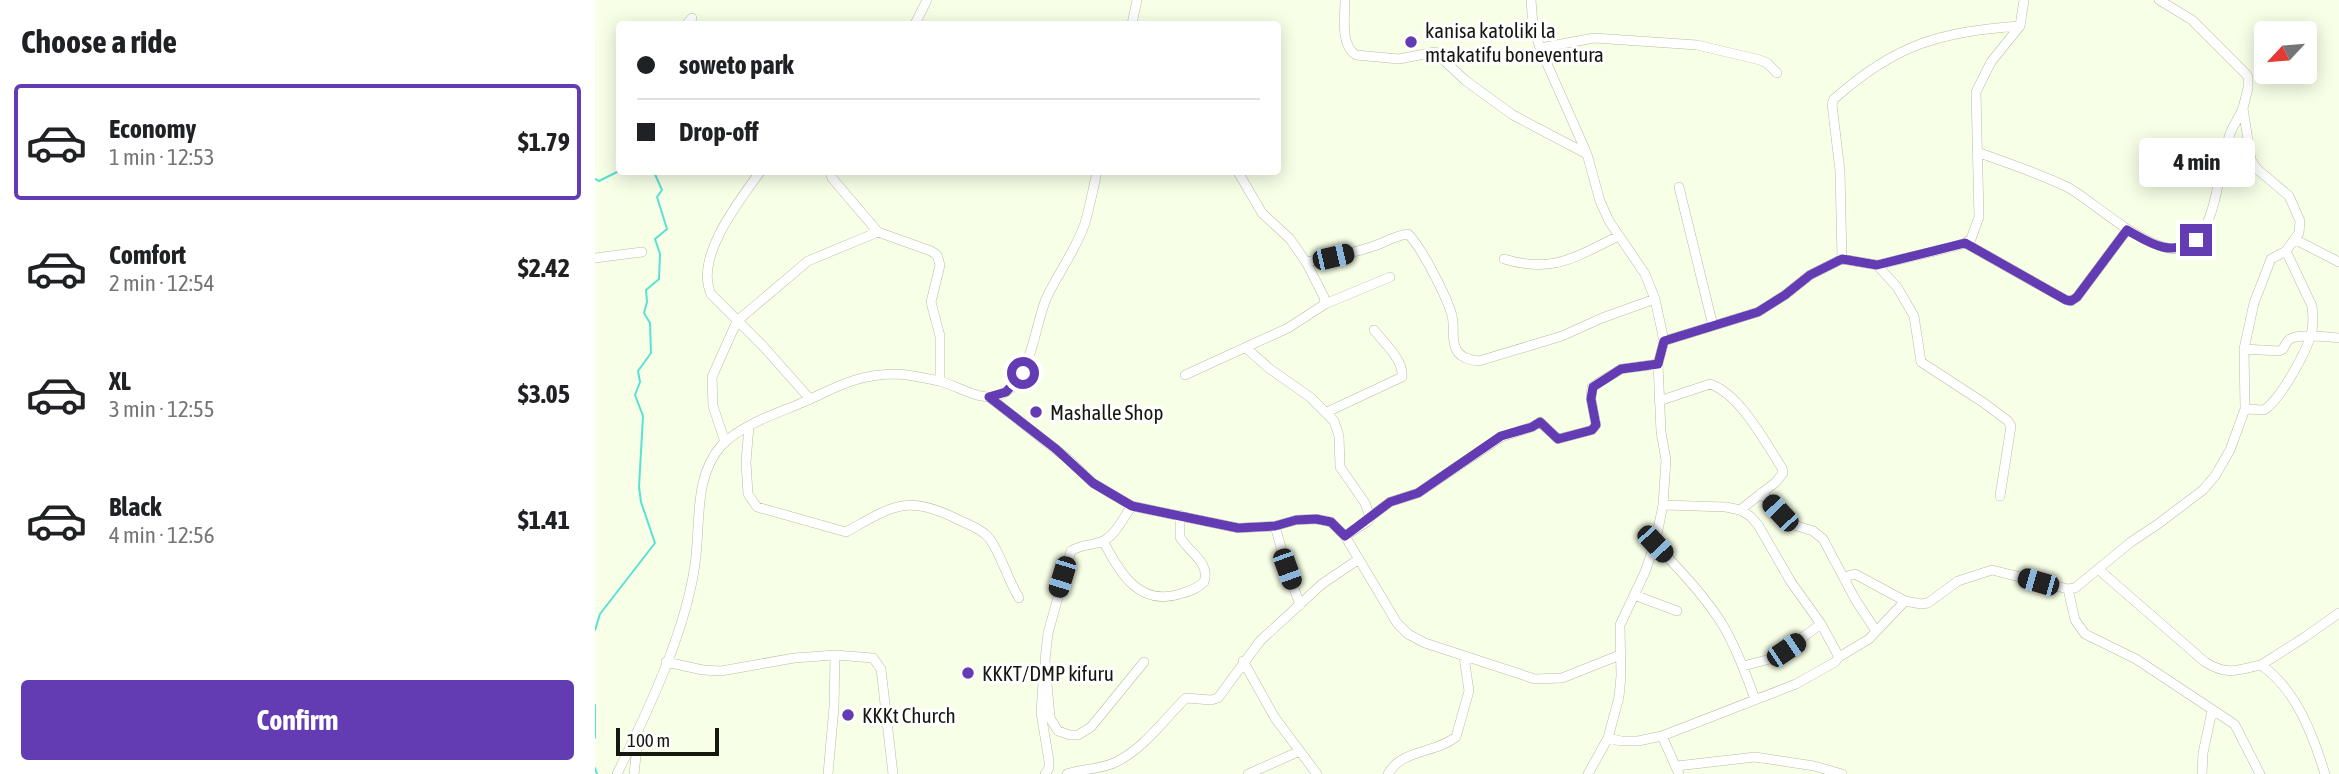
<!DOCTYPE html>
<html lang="en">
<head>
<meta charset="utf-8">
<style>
	:root { --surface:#fff; --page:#f2f2f2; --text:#202124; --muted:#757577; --line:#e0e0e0; --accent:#633bb3 }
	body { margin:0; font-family:"Asap Condensed",sans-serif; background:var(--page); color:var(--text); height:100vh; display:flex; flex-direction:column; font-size:26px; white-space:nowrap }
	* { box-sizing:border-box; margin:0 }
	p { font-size:23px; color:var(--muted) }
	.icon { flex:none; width:38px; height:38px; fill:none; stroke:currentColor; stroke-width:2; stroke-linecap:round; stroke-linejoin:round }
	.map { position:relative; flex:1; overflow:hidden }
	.drawer { display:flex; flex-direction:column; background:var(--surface); width:595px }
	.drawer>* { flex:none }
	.guide { position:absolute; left:21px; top:21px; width:665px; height:154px; border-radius:7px; box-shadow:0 4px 18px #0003; display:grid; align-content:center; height:154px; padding:0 21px; background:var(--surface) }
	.needle { width:46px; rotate:244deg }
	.controls { position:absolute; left:1659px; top:21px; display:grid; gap:14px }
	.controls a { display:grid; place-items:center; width:63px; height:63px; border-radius:7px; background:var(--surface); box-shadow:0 4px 18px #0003; font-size:35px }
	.scale { position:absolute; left:21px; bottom:18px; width:103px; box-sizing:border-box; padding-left:7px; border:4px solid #15180e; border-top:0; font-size:19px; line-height:24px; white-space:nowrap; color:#15180e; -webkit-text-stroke:5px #fff; paint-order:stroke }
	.end { position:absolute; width:32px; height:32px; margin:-16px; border:9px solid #633bb3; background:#fff; box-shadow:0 0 0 4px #fff }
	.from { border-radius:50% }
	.bubble { position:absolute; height:49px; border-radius:7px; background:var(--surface); box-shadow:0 4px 18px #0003; font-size:23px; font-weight:700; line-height:49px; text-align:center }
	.car { position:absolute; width:21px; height:42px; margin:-21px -10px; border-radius:9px; box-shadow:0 0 5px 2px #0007; background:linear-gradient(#222 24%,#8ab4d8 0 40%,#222 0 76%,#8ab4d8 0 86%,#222 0) }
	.guide b { display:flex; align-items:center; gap:24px; height:66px; font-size:26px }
	.guide b+b { border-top:2px solid var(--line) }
	.guide i { width:18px; height:18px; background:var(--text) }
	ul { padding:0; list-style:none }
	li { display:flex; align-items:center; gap:21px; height:116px; margin:0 14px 10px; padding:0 7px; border:4px solid transparent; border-radius:7px }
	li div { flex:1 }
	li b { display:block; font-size:26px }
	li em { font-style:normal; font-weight:700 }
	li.current { border-color:var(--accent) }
	li>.icon { width:63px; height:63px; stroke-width:1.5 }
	h2 { padding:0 21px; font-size:32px; line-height:84px }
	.primary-button { display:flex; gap:14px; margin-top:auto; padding:14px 21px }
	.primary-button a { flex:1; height:80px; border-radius:7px; background:var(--accent); color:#fff; font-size:28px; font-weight:700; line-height:80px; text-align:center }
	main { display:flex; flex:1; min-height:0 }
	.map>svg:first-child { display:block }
</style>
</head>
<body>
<main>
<section class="drawer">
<h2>Choose a ride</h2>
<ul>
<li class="current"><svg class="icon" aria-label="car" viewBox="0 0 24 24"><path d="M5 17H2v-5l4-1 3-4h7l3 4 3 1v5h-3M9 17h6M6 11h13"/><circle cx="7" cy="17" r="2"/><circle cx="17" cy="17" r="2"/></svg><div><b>Economy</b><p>1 min · 12:53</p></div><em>$1.79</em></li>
<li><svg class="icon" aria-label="car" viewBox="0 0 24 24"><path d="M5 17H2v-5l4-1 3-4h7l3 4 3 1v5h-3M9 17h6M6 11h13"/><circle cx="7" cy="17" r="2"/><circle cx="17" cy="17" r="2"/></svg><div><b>Comfort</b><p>2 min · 12:54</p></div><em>$2.42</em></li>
<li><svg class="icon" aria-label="car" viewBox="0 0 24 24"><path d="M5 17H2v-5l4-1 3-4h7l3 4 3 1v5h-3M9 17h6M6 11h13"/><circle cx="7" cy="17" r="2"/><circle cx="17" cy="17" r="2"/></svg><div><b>XL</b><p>3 min · 12:55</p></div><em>$3.05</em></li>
<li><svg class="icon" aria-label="car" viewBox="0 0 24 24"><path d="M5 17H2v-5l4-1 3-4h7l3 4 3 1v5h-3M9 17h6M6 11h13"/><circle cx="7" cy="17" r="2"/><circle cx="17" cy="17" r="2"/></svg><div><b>Black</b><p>4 min · 12:56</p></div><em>$1.41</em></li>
</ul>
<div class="primary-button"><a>Confirm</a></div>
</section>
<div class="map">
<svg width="1744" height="774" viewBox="0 0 1744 774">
	<rect width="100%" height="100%" fill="#f8ffe7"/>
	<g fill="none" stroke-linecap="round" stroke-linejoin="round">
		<path stroke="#5ae0d8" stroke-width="2" d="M0,179L4,181L24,171
			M0,630L5,614L60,543L46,502L44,487L48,416L40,395L45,382L43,371L56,353L55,323L49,313L52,302L51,290L64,279L65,254L60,239L72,229L62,197L67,190L59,172
			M0,705V738
			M0,768L2,774"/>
		<g stroke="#b6bea2" stroke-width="10">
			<path id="minor" d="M750,0C750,17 745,45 761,55L804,59L840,52L871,81L918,115L992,154
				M936,0L938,25L945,48L992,154L1005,201L1014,221L1050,274L1060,299L1069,341L1063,364L1066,432L1071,460L1068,505L1060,544L1050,572L1025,625L1026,676L1024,697L1013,738L993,774
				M1564,0L1597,20L1651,74L1653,77V88L1648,108L1656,160L1662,169L1694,196L1705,221L1704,233L1691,251L1717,306C1718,315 1719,325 1716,334C1711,353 1685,400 1669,410L1650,409
				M92,24L97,18
				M320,24L332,0
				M537,24L542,0
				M945,48L999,38L1102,45L1165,60L1172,63L1182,73
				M1382,152C1412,163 1443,173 1472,187C1501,201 1581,284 1608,232C1624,202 1624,165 1635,134C1638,125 1644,118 1647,110
				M165,172C145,200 99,257 116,294L167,345L215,399
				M235,172L237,178L283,232L336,251L342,255L345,265L336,302L345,336V381
				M1084,187L1118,326
				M1701,240L1744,262
				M1370,243L1471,300L1476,301L1482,297L1532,230
				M0,258L47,252
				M909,259C959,274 979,257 1024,236
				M1247,259L1245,171L1237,104L1239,99C1301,44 1344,32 1425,26
				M711,262C733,258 755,254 776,247C788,244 800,235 813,234C826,246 853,299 857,316C860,327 856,339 861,349C865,358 875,360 884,361L967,336L1007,318L1060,299
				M1282,265L1302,287L1319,316L1326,362L1389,403L1413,421L1416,426L1405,496
				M730,304L795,277
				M1069,341L1163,312L1190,295L1215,275L1247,259L1282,265L1357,247L1370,243L1376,239L1384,217L1381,92L1396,62L1425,26L1429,0
				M651,348L675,369L715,397L739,421L744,436L745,467L770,503L775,517L773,521L750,536
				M1649,349L1684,351L1688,349C1689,347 1693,340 1695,339C1705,333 1732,337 1744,338
				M590,375L693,328L730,304L729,297L711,262L695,239L667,213L643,172
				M394,397L473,459L498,483L537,506L643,528L680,526L701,520L721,519L736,522L750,536L802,623L813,634L830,643L940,679L967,678L1025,655
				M1064,401L1115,384C1145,394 1170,442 1187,468L1188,473L1181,482L1145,510
				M732,412L807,377C809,360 789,343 779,330
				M154,426L151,462L153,494L162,507L251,532C298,506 311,494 362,519C374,525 387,529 395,539C407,557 413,580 424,598
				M130,442L118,406L117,377L142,321L213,261L283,232
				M1166,493L1199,525L1218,531L1228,539L1260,599L1281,631
				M537,506C529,516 521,535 508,541C497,546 486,544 476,551L453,633L450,660L455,718L463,731L475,735H483L496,727L549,662
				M775,517L795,502L823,493L906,437L937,427L945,422L963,439L997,430L1001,425L996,399L997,387L1026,369L1063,364
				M680,526L692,569L705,605
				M508,541C525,572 543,607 585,594C594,591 602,589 609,582C616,562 593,552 585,537V515
				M1060,544C1083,568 1106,592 1124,619C1140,644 1150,672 1160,699
				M1503,569L1610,662C1633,676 1641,670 1666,665C1701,689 1718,735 1730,774
				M1249,577L1260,574L1310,601L1326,604L1333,603L1363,581L1397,570L1473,589L1480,588L1536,542L1563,524L1608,490L1620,476L1635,450L1650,409L1649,349L1659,303L1676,259L1691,251
				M1473,589L1480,620L1490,634L1541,659L1636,722L1640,725L1665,774
				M1039,595L1082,611
				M1244,657L1274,639L1310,601
				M648,661L680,718L722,774
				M71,662L108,670L126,671L199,658L240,655L278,658L286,669L298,774
				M1666,665L1710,637L1744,613
				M1148,666L1179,658L1226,624
				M448,683L446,713L454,761V768L450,774
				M1067,736L1084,774
				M1013,738L1026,741H1043L1067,736L1201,684L1240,662L1244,657L1226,624L1196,582L1163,525L1155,516L1145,510L1131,507L1068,505
				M1082,766L1160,757L1219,766L1247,774
				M22,774C53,711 94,625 101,556C105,519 100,474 127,445C149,423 184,413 211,401C227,394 243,385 260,380C273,376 288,374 302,374C315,375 330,378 344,381C365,386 388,405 409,393C436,379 440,325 451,299C463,273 481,250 490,223C495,206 498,189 502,172
				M39,774L43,738
				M233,774L239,707L240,655
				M472,774C487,768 506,770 521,762C551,747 568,720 591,698L616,700L623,698L665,641L727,584L764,559
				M653,774L705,751
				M793,774C807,749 839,754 861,737L874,691L869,657
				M1607,774L1608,753L1617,711"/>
		</g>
		<use href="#minor" stroke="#fff" stroke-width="9"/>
	</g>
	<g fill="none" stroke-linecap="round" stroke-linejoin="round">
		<path stroke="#633bb3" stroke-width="9" d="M428,373L411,392L394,397L461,449L498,483L537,506L643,528L680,526L701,520L721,519L736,522L750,536L795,502L823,493L906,436L937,427L945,422L963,439L997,430L1001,425L996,399L998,387L1026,369L1063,364L1069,341L1163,312L1190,295L1215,275L1247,259L1282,265L1370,243L1471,300L1476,301L1482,297L1532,230C1557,244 1575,257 1601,240"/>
	</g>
	<g fill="#633bb3" stroke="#fff" stroke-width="2.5">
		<circle cx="816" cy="42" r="7"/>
		<circle cx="441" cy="412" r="7"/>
		<circle cx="373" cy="673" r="7"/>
		<circle cx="253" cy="715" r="7"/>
	</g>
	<g text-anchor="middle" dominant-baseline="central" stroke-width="6" stroke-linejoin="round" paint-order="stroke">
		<g font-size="21" fill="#15180e" stroke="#fff" text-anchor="start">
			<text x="830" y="30">kanisa katoliki la<tspan x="830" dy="24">mtakatifu boneventura</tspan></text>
			<text x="455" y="412">Mashalle Shop</text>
			<text x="387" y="673">KKKT/DMP kifuru</text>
			<text x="267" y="715">KKKt Church</text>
		</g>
	</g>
</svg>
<div class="controls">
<a><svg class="needle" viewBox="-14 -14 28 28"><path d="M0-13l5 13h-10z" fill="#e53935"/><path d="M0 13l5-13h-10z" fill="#757577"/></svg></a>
</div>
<div class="scale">100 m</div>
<i class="end from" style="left:428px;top:373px"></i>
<i class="end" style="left:1601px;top:240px"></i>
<div class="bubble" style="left:1544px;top:138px;width:116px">4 min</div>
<i class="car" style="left:738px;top:257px;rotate:77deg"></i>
<i class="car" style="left:1185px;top:513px;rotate:317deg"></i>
<i class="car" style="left:1060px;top:544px;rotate:137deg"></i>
<i class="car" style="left:692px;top:569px;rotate:160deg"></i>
<i class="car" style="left:467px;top:577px;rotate:197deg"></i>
<i class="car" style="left:1443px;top:582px;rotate:286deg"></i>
<i class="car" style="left:1191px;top:650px;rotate:56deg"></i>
<div class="guide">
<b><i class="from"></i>soweto park</b>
<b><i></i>Drop-off</b>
</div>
</div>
</main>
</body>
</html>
